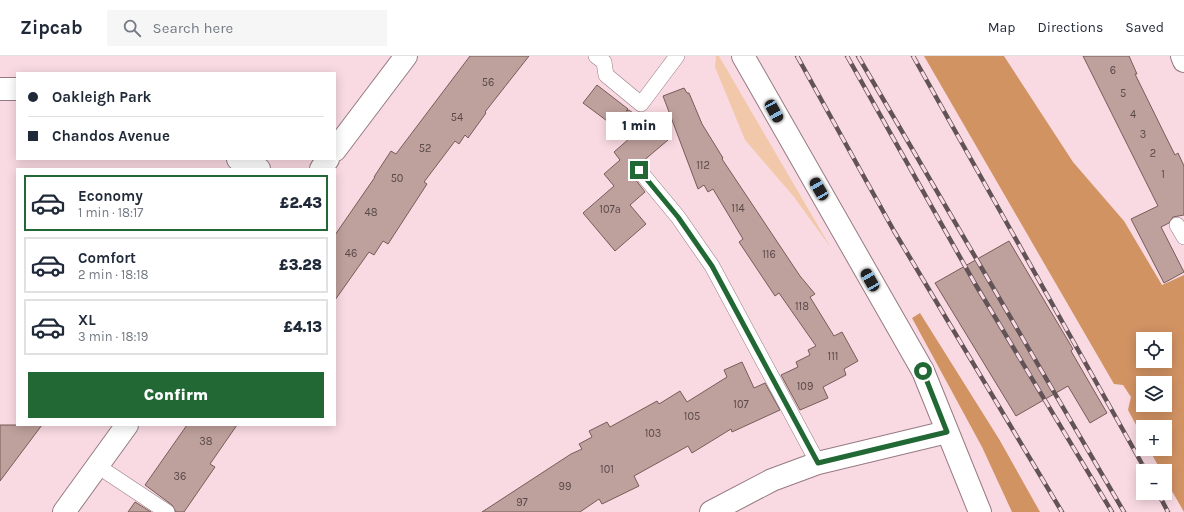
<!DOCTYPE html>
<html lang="en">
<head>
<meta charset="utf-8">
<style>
	:root { --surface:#fff; --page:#f6f6f7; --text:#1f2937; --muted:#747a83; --line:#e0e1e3; --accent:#226835 }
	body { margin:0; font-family:Karla,sans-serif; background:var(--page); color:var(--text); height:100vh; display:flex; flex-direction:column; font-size:15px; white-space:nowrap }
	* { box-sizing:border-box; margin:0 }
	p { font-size:13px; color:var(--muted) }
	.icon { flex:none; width:22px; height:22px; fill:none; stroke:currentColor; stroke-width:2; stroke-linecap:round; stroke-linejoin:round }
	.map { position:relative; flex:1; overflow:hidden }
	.panel { position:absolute; left:16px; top:112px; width:320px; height:258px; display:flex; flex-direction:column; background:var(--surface); border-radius:0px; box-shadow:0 2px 10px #0003 }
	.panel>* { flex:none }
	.banner { position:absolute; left:16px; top:16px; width:320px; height:88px; border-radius:0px; box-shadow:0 2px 10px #0003; display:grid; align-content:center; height:88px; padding:0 12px; background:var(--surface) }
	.tools { position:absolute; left:1136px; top:276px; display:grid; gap:8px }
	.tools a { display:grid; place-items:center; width:36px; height:36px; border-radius:0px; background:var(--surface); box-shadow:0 2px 10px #0003; font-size:20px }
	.end { position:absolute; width:18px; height:18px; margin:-9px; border:5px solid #226835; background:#fff; box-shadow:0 0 0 2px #fff }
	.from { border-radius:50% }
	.bubble { position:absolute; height:28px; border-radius:0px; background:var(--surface); box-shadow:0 2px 10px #0003; font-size:13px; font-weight:800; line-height:28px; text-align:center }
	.car { position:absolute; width:12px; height:24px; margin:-12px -6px; border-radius:5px; box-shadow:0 0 3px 1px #0007; background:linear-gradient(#222 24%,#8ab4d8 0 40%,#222 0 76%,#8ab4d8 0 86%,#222 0) }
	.banner b { display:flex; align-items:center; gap:14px; height:38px; font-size:15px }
	.banner b+b { border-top:1px solid var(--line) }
	.banner i { width:10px; height:10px; background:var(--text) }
	ul { padding:7px 0 0; list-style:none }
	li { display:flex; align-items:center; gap:12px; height:56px; margin:0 8px 6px; padding:0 4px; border:2px solid var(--line); border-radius:0px }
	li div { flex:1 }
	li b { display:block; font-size:15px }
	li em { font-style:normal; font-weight:800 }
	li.selected { border-color:var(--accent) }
	li>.icon { width:36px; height:36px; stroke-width:1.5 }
	.action { display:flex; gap:8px; margin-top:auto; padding:8px 12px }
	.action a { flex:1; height:46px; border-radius:0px; background:var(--accent); color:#fff; font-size:16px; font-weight:800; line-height:46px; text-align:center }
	header { display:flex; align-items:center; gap:24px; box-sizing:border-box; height:56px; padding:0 20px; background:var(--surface); border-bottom:1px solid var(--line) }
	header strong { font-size:19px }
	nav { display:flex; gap:22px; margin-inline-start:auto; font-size:14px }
	.search { width:280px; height:36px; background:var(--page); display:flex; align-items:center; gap:10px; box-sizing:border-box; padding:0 14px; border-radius:0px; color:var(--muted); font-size:15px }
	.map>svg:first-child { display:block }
</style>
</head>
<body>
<header>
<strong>Zipcab</strong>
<div class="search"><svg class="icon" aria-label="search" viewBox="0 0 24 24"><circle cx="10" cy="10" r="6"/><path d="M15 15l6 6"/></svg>Search here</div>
<nav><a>Map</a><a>Directions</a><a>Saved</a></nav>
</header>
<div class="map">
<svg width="1184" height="456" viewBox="0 0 1184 456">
	<rect width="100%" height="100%" fill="#f9dae3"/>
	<path fill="#f2c8aa" d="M716,0H719L831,192L794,141L745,84L715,11Z"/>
	<path fill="#d29363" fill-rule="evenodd" d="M924,0H1004L1073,106L1124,165L1162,229L1184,219V456L1165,423V415H1161L1149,393H1165V371H1143V382L1128,354L1131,341L1123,329L1114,328ZM1143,283H1165V305H1143ZM1143,327H1165V349H1143Z
		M920,257L999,383L1040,456H1012L982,391L912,262Z"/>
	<path fill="#bea09c" stroke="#785c58" d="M470,0H529L485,56L486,57L468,82L465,79L459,88L455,85L424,126L427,128L388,188L383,185L374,199L369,196L335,244V179L375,121H374L391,95L396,98Z
		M1083,0H1129L1137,18H1135L1165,79L1175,99L1178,97L1184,110V159L1173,161L1169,167L1161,171L1184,216L1164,227L1131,163L1158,150Z
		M597,29L628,53L626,55L629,54L668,84L642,106L637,105L631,111L632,119L645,136L630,149L646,168L615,195L583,157L614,130L604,118L620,104L614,96L630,82L583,47Z
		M684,32L687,37H689L702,68L723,102L722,103L800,220L815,238L810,241L834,280L842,276L858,305L844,313L846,319L823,331L828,342L800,354L781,319L798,311L796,306L810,299L808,294L816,290L779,237L775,240L739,186L743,183L713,133L708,136L704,129L698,133L663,40Z
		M1009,185L1073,293L1071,295L1107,357L1090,367L1068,330L1016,360L935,227Z
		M742,306L754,332L765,327L780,354L732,376L731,373L692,397L688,390L634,420L639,430L602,448L599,443L580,456H482L571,398L582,393L579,388L592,381L589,375L607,366L610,371L657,345L659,348L680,335L687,346L727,321L724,314Z
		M0,369H42L0,425Z
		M187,369H237L210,408L215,411L184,456H176L172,449L145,429Z
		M135,446L151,456H128Z"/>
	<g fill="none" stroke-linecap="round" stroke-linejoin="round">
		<g stroke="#967a83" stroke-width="16">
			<path id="service" d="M596,0L604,6L606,19L641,48L677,0
				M639,114L678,161L712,210L818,407
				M1177,169L1184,181
				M96,409L167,456"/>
		</g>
		<g stroke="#967a83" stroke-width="24">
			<path id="minor" d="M1182,0L1184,5
				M0,33H17
				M335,94L406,0
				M238,103L259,113
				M321,113L328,103
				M64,456L127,369
				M711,456L772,424L818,407L947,376"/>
		</g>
		<g stroke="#967a83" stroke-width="24">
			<path id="tertiary" d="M743,0L923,315L980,456"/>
		</g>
		<use href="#service" stroke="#fff" stroke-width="15"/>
		<use href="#minor" stroke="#fff" stroke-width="22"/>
		<use href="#tertiary" stroke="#fff" stroke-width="22"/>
		<g stroke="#625357" stroke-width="4.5">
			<path id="rail" d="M797,0L894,175L1062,456
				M847,0L974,226L1112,456
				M858,0L1124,456
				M913,0L1146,415
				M1158,437L1168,456"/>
		</g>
		<use href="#rail" stroke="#f9dae3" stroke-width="3" stroke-dasharray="9" stroke-linecap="butt"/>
	</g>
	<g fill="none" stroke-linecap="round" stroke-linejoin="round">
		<path stroke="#226835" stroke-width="5" d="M639,114L678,161L712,210L818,407L947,376L923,315"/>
	</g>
	<g text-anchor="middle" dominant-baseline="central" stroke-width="4" stroke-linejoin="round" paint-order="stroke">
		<g font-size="11" fill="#59494a">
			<text x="1113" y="14">6</text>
			<text x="488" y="26">56</text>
			<text x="1123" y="37">5</text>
			<text x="1133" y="58">4</text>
			<text x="457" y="61">54</text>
			<text x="1143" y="78">3</text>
			<text x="425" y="92">52</text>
			<text x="1153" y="97">2</text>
			<text x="703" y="109">112</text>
			<text x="1163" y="118">1</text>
			<text x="397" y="122">50</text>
			<text x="738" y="152">114</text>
			<text x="610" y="153">107a</text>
			<text x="371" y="156">48</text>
			<text x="351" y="197">46</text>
			<text x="769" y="198">116</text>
			<text x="802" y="250">118</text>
			<text x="833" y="300">111</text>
			<text x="805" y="330">109</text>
			<text x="741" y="348">107</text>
			<text x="692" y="360">105</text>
			<text x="653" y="377">103</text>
			<text x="206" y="385">38</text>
			<text x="607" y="413">101</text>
			<text x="180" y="420">36</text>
			<text x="565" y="430">99</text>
			<text x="522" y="446">97</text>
		</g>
	</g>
</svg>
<div class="tools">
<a><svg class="icon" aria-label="locate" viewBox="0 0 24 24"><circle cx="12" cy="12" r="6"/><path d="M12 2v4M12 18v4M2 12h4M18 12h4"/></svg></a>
<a><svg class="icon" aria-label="layers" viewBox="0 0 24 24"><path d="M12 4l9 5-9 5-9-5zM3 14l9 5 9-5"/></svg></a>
<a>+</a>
<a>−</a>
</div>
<i class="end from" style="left:923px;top:315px"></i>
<i class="end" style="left:639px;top:114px"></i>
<div class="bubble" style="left:606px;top:56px;width:66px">1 min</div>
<i class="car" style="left:774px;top:55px;rotate:151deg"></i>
<i class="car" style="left:819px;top:133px;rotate:330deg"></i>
<i class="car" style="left:870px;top:224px;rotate:330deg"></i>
<div class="banner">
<b><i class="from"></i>Oakleigh Park</b>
<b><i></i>Chandos Avenue</b>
</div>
<section class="panel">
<ul>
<li class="selected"><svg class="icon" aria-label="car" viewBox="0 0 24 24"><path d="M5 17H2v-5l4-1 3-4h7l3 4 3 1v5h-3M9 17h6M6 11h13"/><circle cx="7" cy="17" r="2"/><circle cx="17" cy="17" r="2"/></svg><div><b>Economy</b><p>1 min · 18:17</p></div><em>£2.43</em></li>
<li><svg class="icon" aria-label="car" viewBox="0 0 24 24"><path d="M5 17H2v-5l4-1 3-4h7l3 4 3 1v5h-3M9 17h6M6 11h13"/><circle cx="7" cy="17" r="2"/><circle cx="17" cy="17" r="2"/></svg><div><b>Comfort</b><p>2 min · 18:18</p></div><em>£3.28</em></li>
<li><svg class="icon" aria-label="car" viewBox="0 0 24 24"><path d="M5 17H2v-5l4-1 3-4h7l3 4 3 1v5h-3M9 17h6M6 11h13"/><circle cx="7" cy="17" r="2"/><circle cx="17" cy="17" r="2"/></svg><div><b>XL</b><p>3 min · 18:19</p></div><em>£4.13</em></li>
</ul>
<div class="action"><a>Confirm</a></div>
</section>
</div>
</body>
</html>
